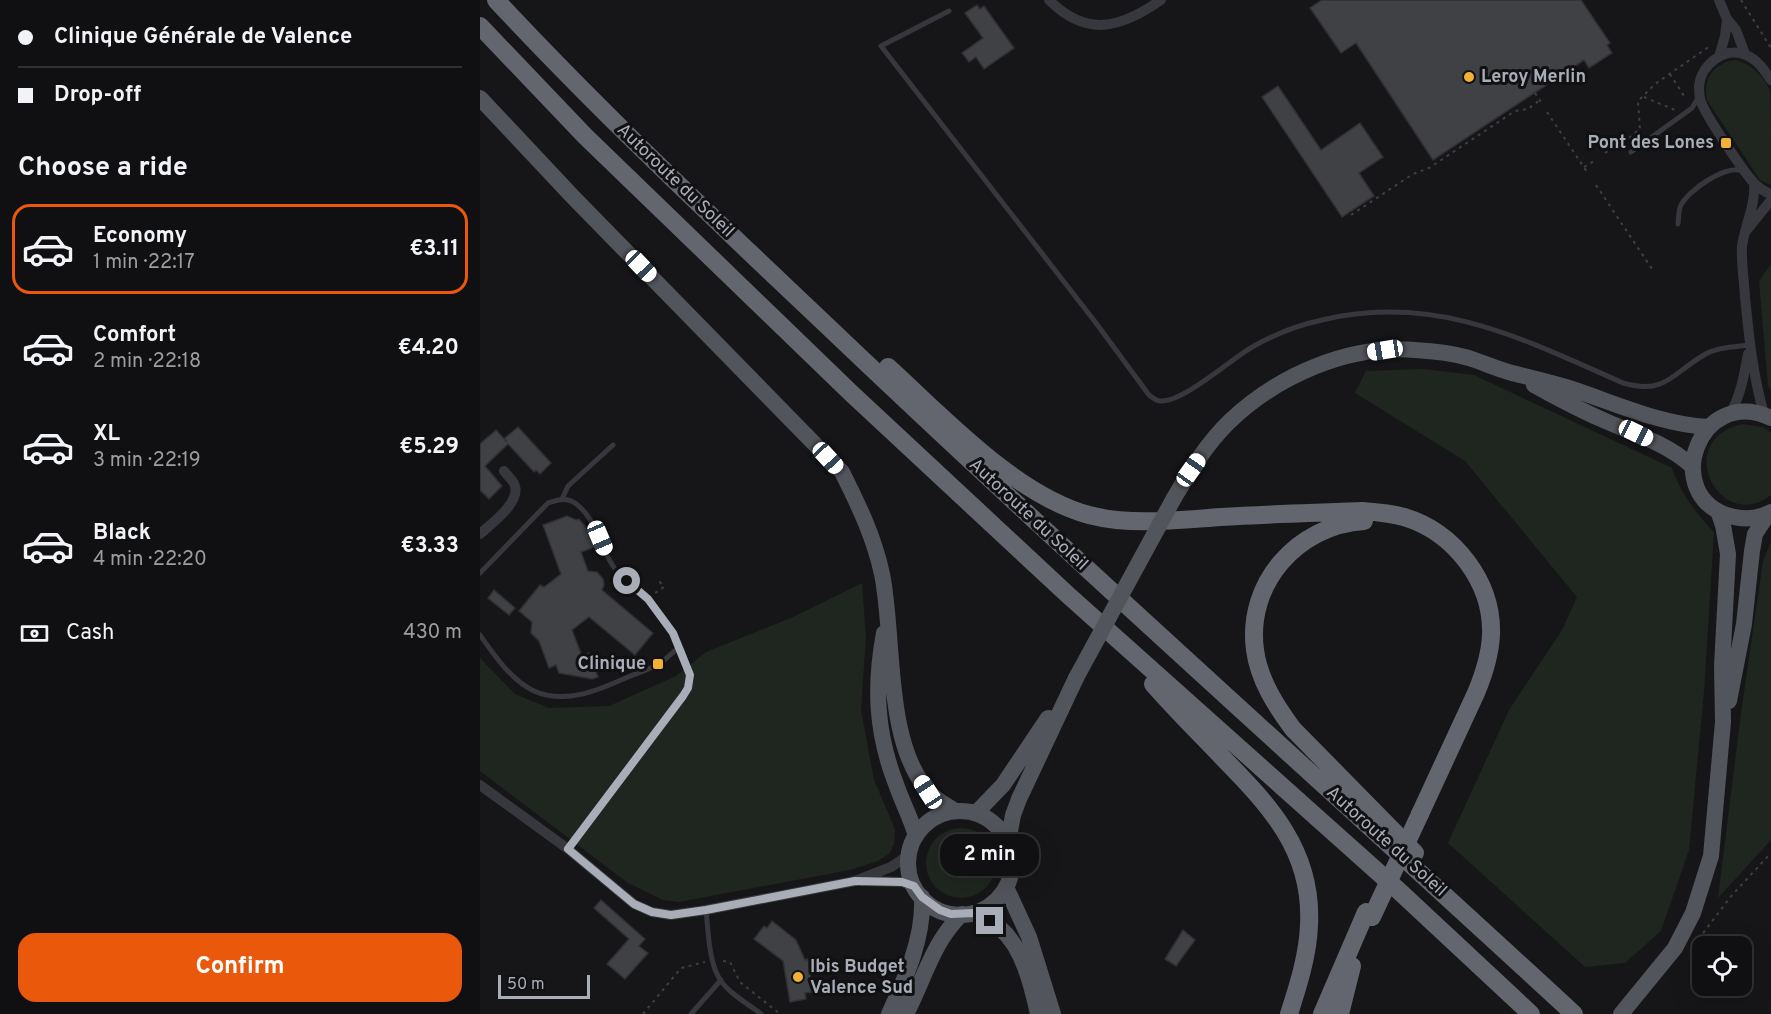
<!DOCTYPE html>
<html lang="en">
<head>
<meta charset="utf-8">
<style>
	:root { --surface:#101012; --page:#1e1e20; --text:#f1f3f6; --muted:#9c9d9f; --line:#303032; --accent:#ea580c }
	body { margin:0; font-family:Overpass,sans-serif; background:var(--page); color:var(--text); height:100vh; display:flex; flex-direction:column; font-size:22px; white-space:nowrap }
	* { box-sizing:border-box; margin:0 }
	p { font-size:20px; color:var(--muted) }
	.icon { flex:none; width:33px; height:33px; fill:none; stroke:currentColor; stroke-width:2; stroke-linecap:round; stroke-linejoin:round }
	.map { position:relative; flex:1; overflow:hidden }
	.panel { display:flex; flex-direction:column; background:var(--surface); width:480px }
	.panel>* { flex:none }
	.banner { display:grid; align-content:center; height:132px; padding:0 18px; background:var(--surface) }
	.fabs { position:absolute; left:1212px; top:936px; display:grid; gap:12px }
	.fabs a { display:grid; place-items:center; width:60px; height:60px; border-radius:12px; background:var(--surface); box-shadow:0 6px 24px #0002,0 0 0 2px var(--line); font-size:30px }
	.scale { position:absolute; left:18px; bottom:15px; width:92px; box-sizing:border-box; padding-left:6px; border:3px solid #a8adb8; border-top:0; font-size:16px; line-height:21px; white-space:nowrap; color:#a8adb8; -webkit-text-stroke:4px #111113; paint-order:stroke }
	.end { position:absolute; width:27px; height:27px; margin:-14px; border:8px solid #a8adb8; background:#111; box-shadow:0 0 0 3px #111 }
	.from { border-radius:50% }
	.bubble { position:absolute; height:42px; border-radius:18px; background:var(--surface); box-shadow:0 6px 24px #0002,0 0 0 2px var(--line); font-size:20px; font-weight:700; line-height:42px; text-align:center }
	.car { position:absolute; width:18px; height:36px; margin:-18px -9px; border-radius:8px; box-shadow:0 0 4px 2px #0007; background:linear-gradient(#fff 24%,#345 0 40%,#fff 0 76%,#345 0 86%,#fff 0) }
	.banner b { display:flex; align-items:center; gap:21px; height:57px; font-size:22px }
	.banner b+b { border-top:2px solid var(--line) }
	.banner i { width:15px; height:15px; background:var(--text) }
	ul { padding:0; list-style:none }
	li { display:flex; align-items:center; gap:18px; height:90px; margin:0 12px 9px; padding:0 6px; border:3px solid transparent; border-radius:18px }
	li div { flex:1 }
	li b { display:block; font-size:22px }
	li em { font-style:normal; font-weight:700 }
	li.on { border-color:var(--accent) }
	li>.icon { width:54px; height:54px; stroke-width:1.5 }
	h2 { padding:0 18px; font-size:27px; line-height:72px }
	.pay { display:flex; align-items:center; gap:15px; height:66px; padding:0 18px; font-size:22px }
	.pay p { margin-inline-start:auto }
	.action { display:flex; gap:12px; margin-top:auto; padding:12px 18px }
	.action a { flex:1; height:69px; border-radius:18px; background:var(--accent); color:#fff; font-size:24px; font-weight:700; line-height:69px; text-align:center }
	main { display:flex; flex:1; min-height:0 }
	.map>svg:first-child { display:block }
</style>
</head>
<body>
<main>
<section class="panel">
<div class="banner">
<b><i class="from"></i>Clinique Générale de Valence</b>
<b><i></i>Drop-off</b>
</div>
<h2>Choose a ride</h2>
<ul>
<li class="on"><svg class="icon" aria-label="car" viewBox="0 0 24 24"><path d="M5 17H2v-5l4-1 3-4h7l3 4 3 1v5h-3M9 17h6M6 11h13"/><circle cx="7" cy="17" r="2"/><circle cx="17" cy="17" r="2"/></svg><div><b>Economy</b><p>1 min · 22:17</p></div><em>€3.11</em></li>
<li><svg class="icon" aria-label="car" viewBox="0 0 24 24"><path d="M5 17H2v-5l4-1 3-4h7l3 4 3 1v5h-3M9 17h6M6 11h13"/><circle cx="7" cy="17" r="2"/><circle cx="17" cy="17" r="2"/></svg><div><b>Comfort</b><p>2 min · 22:18</p></div><em>€4.20</em></li>
<li><svg class="icon" aria-label="car" viewBox="0 0 24 24"><path d="M5 17H2v-5l4-1 3-4h7l3 4 3 1v5h-3M9 17h6M6 11h13"/><circle cx="7" cy="17" r="2"/><circle cx="17" cy="17" r="2"/></svg><div><b>XL</b><p>3 min · 22:19</p></div><em>€5.29</em></li>
<li><svg class="icon" aria-label="car" viewBox="0 0 24 24"><path d="M5 17H2v-5l4-1 3-4h7l3 4 3 1v5h-3M9 17h6M6 11h13"/><circle cx="7" cy="17" r="2"/><circle cx="17" cy="17" r="2"/></svg><div><b>Black</b><p>4 min · 22:20</p></div><em>€3.33</em></li>
</ul>
<div class="pay"><svg class="icon" aria-label="cash" viewBox="0 0 24 24"><path d="M3 7h18v10H3z"/><circle cx="12" cy="12" r="2"/></svg>Cash<p>430 m</p></div>
<div class="action"><a>Confirm</a></div>
</section>
<div class="map">
<svg width="1291" height="1014" viewBox="0 0 1291 1014">
	<rect width="100%" height="100%" fill="#161618"/>
	<path fill="#1e261f" d="M1255,60C1271,64 1283,75 1290,90C1291,100 1291,169 1291,185L1280,180L1227,100C1222,78 1235,63 1255,60Z
		M1291,264V391L1288,386L1279,281Z
		M943,369L994,375L1192,468C1201,494 1215,512 1234,532L1224,692L1209,850L1181,931L1145,963L1105,967L968,843L1029,710L1082,630L1097,597L985,461L875,393L886,371Z
		M1263,424L1282,427L1291,432V495C1241,535 1190,440 1263,424Z
		M1291,542V840L1238,898L1261,713L1283,561Z
		M382,583L386,637L381,710L394,780L415,829L414,844L409,854L398,861L370,870L199,902L183,900L148,883L0,771V658L35,694L69,708L129,706L196,676L226,652L311,618Z
		M446 863a35 35 0 1 1 70 0a35 35 0 1 1-70 0Z"/>
	<path fill="#404145" stroke="#303034" stroke-width="1.5" d="M842,0H1101L1130,43L1127,45L1132,53L1109,68L1104,60L953,160L876,43L861,53L830,8Z
		M497,5L500,9L504,6L534,48L504,69L496,57L489,62L482,53L503,38L485,13Z
		M798,86L841,150L880,123L903,157L879,173L894,196L862,217L782,97Z
		M38,427L71,463L60,474L56,470L54,472L28,444L5,466L22,486L9,499L0,490V444L16,430L27,442L24,439Z
		M87,516L96,520L99,519L109,531L115,547L101,552L108,571L117,572L123,579L124,585L122,590L173,633L155,655L109,617L92,630L102,656L109,653L118,677L112,679L79,673L76,665L69,668L59,641L51,633L52,622L39,611L60,585L64,587L81,574L63,525Z
		M14,590L35,608L29,615L8,598Z
		M121,900L165,939L159,946L168,953L145,979L127,964L149,939L114,908Z
		M292,921L316,940L325,960L328,959L333,992L325,993L326,999L310,1002L303,961L274,939L284,926L287,928Z
		M703,930L715,940L696,966L685,959Z"/>
	<g fill="none" stroke-linecap="round" stroke-linejoin="round">
		<path stroke="#3d3f44" stroke-width="2" stroke-dasharray="3 4.5" stroke-linecap="butt" d="M1261,0L1291,48
			M1190,74L1206,99
			M1055,93L1063,105
			M1164,97L1195,110
			M1067,112L1107,172
			M1149,138L1160,129L1158,101L1175,84L1230,46
			M1125,153L1138,145
			M1104,167L1114,161
			M1116,185L1174,272
			M871,215L933,174L949,168L1035,111L1048,109L1060,100
			M175,593L184,587L179,581
			M1214,945L1252,895L1291,853
			M243,961L250,962L260,982L300,1014
			M163,1014L201,968L225,962"/>
		<path stroke="#37383d" stroke-width="5" d="M469,11L401,46L616,323L669,395C673,398 676,401 681,401C704,402 752,358 774,346C795,334 819,325 842,320C956,293 1043,339 1143,383C1186,395 1191,374 1224,355C1237,347 1254,347 1270,345
			M1151,152L1212,108L1218,98
			M1198,224C1199,217 1198,211 1201,205C1209,190 1246,164 1263,171
			M82,499L88,486L133,445
			M0,573L68,503C78,500 86,497 95,503C117,519 119,545 133,566C141,579 156,587 167,598C184,615 216,664 208,688L88,849
			M0,635C14,655 31,680 54,691C85,705 119,690 148,677C158,673 169,670 178,664C186,660 193,652 199,647
			M226,910C228,929 229,960 238,976C246,992 267,1003 281,1014
			M211,1014L241,980"/>
		<path stroke="#37383d" stroke-width="10" d="M569,0C607,38 641,28 681,0
			M1239,0L1247,19L1256,30L1265,54
			M1239,57L1245,36L1247,19
			M1291,80C1285,71 1277,59 1266,55C1244,46 1221,65 1219,86C1219,92 1219,99 1222,104C1228,119 1265,174 1275,184C1280,189 1285,192 1291,194
			M1274,183C1276,204 1265,225 1262,246C1261,262 1264,280 1265,297C1269,337 1273,376 1284,414
			M1267,230L1291,200
			M1250,414C1261,395 1264,375 1268,354
			M0,534C11,524 40,503 35,486C34,481 27,475 24,471
			M0,785L88,849L154,904L172,912L191,915L226,910L375,881L411,867L429,855
			M382,881L422,882L434,887"/>
		<path stroke="#53555c" stroke-width="16" d="M0,98L93,197L362,472C379,506 394,537 402,574C415,638 404,742 449,792C456,800 466,805 475,811
			M1054,385C1079,399 1104,412 1130,423C1159,435 1189,445 1213,467
			M1291,418C1220,384 1179,495 1250,516C1264,520 1278,519 1291,512
			M694,498C710,471 727,443 750,421C797,376 869,344 935,350C953,351 972,353 989,358C1004,363 1018,369 1032,373C1051,378 1070,382 1089,388C1135,403 1179,424 1228,427
			M404,633C394,686 396,733 416,784C422,802 431,818 436,836
			M1249,701L1264,624L1272,551L1275,534L1288,514
			M428 863a52 52 0 1 1 104 0a52 52 0 1 1-104 0Z
			M496,813L523,785L568,718
			M528,842L533,815L539,799L596,678
			M526,887L549,937L573,1014
			M493,913C503,917 513,922 521,929C543,948 552,987 558,1014
			M409,1014C426,977 444,938 442,897
			M426,1014C444,980 453,941 482,914
			M1141,1014L1195,948L1213,913L1231,856L1243,722L1242,666L1248,554L1243,525L1238,511"/>
		<path stroke="#63666e" stroke-width="18" d="M16,0C126,118 244,228 361,339C602,568 850,789 1094,1014
			M0,26L105,136L371,393L588,595L918,890L1051,1014
			M408,367C463,417 535,495 609,515C651,526 698,520 741,517C788,514 835,513 882,511C896,512 910,513 924,517C974,532 1013,582 1011,635C1010,656 1004,674 996,693L940,814
			M884,521C818,525 766,583 775,650C779,680 796,706 813,729L935,853
			M673,684C695,709 719,733 742,757C790,806 833,851 829,925C828,955 818,986 809,1014
			M842,1014L886,912
			M860,1014L872,966"/>
		<path stroke="#53555c" stroke-width="16" d="M596,678L694,498"/>
		<path stroke="#63666e" stroke-width="18" d="M892,917L940,814"/>
	</g>
	<g fill="none" stroke-linecap="round" stroke-linejoin="round">
		<path stroke="#a8adb8" stroke-width="8" d="M147,581L168,599L193,633L210,675L208,688L203,696L88,849L154,904L172,912L191,915L226,910L375,881L422,882L434,886L442,897L460,910L471,914L493,913L510,921"/>
	</g>
	<g fill="#f2b134" stroke="#111113" stroke-width="2">
		<circle cx="989" cy="77" r="6"/>
		<rect x="1240" y="137" width="12" height="12" rx="3"/>
		<rect x="172" y="658" width="12" height="12" rx="3"/>
		<circle cx="318" cy="977" r="6"/>
	</g>
	<g text-anchor="middle" dominant-baseline="central" stroke-width="6" stroke-linejoin="round" paint-order="stroke">
		<g font-size="18" font-weight="bold" fill="#a8adb8" stroke="#111113" text-anchor="start">
			<text x="1001" y="77">Leroy Merlin</text>
			<text x="1234" y="143" text-anchor="end">Pont des Lones</text>
			<text x="166" y="664" text-anchor="end">Clinique</text>
			<text x="330" y="967">Ibis Budget<tspan x="330" dy="21">Valence Sud</tspan></text>
		</g>
		<g font-size="18" fill="#a8adb8" stroke="#111113">
			<text transform="translate(195 181) rotate(44)">Autoroute du Soleil</text>
			<text transform="translate(548 515) rotate(43)">Autoroute du Soleil</text>
			<text transform="translate(906 842) rotate(42)">Autoroute du Soleil</text>
		</g>
	</g>
</svg>
<div class="fabs">
<a><svg class="icon" aria-label="locate" viewBox="0 0 24 24"><circle cx="12" cy="12" r="6"/><path d="M12 2v4M12 18v4M2 12h4M18 12h4"/></svg></a>
</div>
<div class="scale">50 m</div>
<i class="end from" style="left:147px;top:581px"></i>
<i class="end" style="left:510px;top:921px"></i>
<div class="bubble" style="left:460px;top:834px;width:99px">2 min</div>
<i class="car" style="left:161px;top:266px;rotate:136deg"></i>
<i class="car" style="left:905px;top:350px;rotate:261deg"></i>
<i class="car" style="left:1156px;top:433px;rotate:116deg"></i>
<i class="car" style="left:348px;top:458px;rotate:137deg"></i>
<i class="car" style="left:711px;top:470px;rotate:35deg"></i>
<i class="car" style="left:120px;top:538px;rotate:157deg"></i>
<i class="car" style="left:448px;top:792px;rotate:327deg"></i>
</div>
</main>
</body>
</html>
